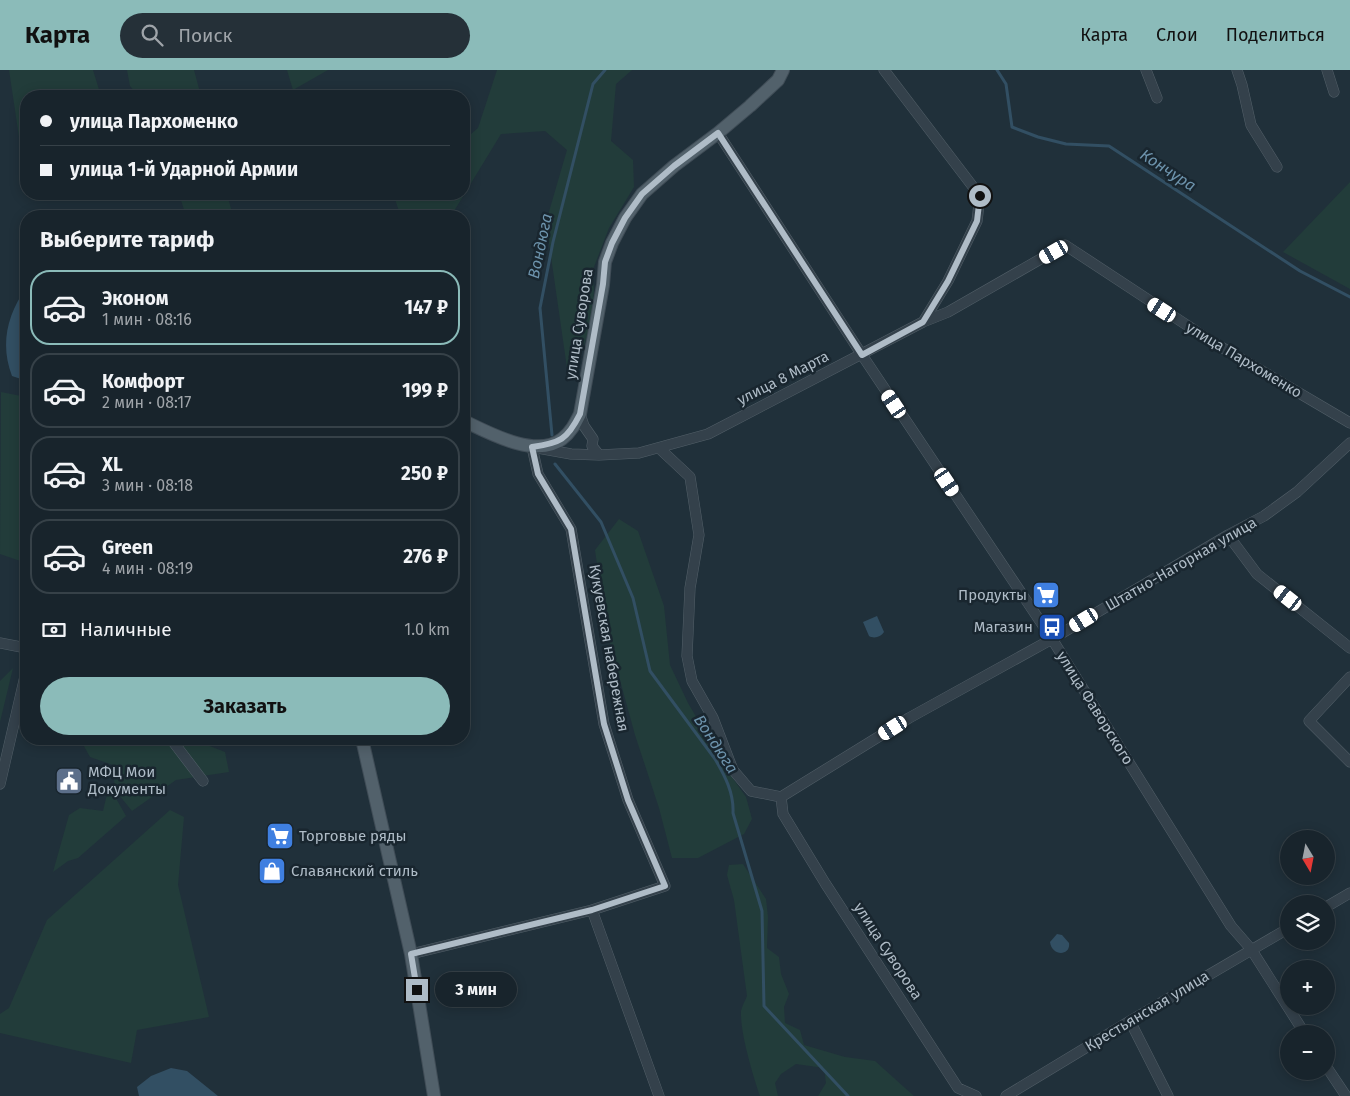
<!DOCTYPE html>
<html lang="ru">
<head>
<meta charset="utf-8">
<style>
	:root { --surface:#18242c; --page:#253038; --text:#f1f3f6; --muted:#9fa4a9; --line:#364148; --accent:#8bbbb9 }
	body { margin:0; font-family:"Fira Sans",sans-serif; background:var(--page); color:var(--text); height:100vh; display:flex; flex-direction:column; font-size:19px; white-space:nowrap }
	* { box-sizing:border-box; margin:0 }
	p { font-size:16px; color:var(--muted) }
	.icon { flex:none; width:28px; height:28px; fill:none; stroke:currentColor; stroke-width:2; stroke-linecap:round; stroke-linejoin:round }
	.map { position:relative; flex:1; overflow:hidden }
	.drawer { position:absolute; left:20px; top:140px; width:450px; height:535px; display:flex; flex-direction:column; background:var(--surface); border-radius:20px; box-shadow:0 2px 12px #0003,0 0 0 1px var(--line) }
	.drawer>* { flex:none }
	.hud { position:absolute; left:20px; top:20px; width:450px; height:110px; border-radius:20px; box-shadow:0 2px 12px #0003,0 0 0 1px var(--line); display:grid; align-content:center; height:110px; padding:0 20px; background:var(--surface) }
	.needle { width:32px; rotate:170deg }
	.buttons { position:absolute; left:1280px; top:760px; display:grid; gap:10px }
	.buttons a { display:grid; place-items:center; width:55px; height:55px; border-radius:50%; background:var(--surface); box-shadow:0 2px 12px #0003,0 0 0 1px var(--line); font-size:25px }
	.end { position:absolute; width:22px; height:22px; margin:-11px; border:6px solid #afbcc7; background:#111; box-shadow:0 0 0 2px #111 }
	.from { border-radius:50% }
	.bubble { position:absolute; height:35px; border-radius:18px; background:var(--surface); box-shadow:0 2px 12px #0003,0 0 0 1px var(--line); font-size:16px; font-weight:700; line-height:35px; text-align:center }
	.car { position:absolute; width:15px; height:30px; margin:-15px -8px; border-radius:6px; box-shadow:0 0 4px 1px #0007; background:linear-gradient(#fff 24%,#345 0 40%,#fff 0 76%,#345 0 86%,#fff 0) }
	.hud b { display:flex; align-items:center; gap:18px; height:48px; font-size:19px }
	.hud b+b { border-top:1px solid var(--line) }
	.hud i { width:12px; height:12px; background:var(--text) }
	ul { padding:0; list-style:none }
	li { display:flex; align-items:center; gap:15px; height:75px; margin:0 10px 8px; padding:0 10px; border:2px solid var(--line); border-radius:20px }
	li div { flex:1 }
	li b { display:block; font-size:19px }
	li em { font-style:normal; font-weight:700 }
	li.active { border-color:var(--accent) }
	li>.icon { width:45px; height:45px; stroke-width:1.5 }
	h2 { padding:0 20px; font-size:22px; line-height:60px }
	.pay { display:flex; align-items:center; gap:12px; height:55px; padding:0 20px; font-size:19px }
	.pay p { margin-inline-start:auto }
	.action { display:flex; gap:10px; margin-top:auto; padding:10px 20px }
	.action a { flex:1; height:58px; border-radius:30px; background:var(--accent); color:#111; font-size:20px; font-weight:700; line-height:58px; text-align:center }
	header { display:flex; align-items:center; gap:30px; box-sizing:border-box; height:70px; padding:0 25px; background:var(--accent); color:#111 }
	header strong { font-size:24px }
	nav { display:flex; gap:28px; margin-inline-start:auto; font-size:18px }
	.search { width:350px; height:45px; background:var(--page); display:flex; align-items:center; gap:12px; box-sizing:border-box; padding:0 18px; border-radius:28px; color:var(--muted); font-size:19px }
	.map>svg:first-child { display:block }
</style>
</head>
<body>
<header>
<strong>Карта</strong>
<div class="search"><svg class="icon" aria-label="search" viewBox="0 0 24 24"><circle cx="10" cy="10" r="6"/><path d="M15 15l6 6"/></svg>Поиск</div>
<nav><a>Карта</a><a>Слои</a><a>Поделиться</a></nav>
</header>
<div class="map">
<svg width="1350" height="1026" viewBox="0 0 1350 1026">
	<rect width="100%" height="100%" fill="#20303a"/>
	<path fill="#223c3a" d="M9,0H93L101,26H26V65L19,67Z
		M127,0H194L201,26H139L130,16Z
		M287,0H328L293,20Z
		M497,0H632L616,14L611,71L633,90L634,117L609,158L592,202L594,220L593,249L582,281L567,298L546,152L567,80L545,61L501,64L451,146H409L399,141L394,126L397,124H464V70L478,58Z
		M1350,112V219L1283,182Z
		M179,124H227L233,146H186Z
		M1,322L26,327V493L0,484Z
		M619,449L638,461L664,536L670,595L688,633L729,703L746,727L752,749L744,764L698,788H672L659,738L635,665L606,559L595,480Z
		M13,598L0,652V611Z
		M80,669H192L225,682L229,702L176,710L132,741L115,720L113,695L90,687Z
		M109,716L126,746L78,788L68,791L53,802L69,745L80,738L103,741Z
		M170,740L184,747L178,815L209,947L137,960L131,993L0,963V944L9,938L47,850Z
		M743,794L766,829L768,847L767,878L779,887L781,904L789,924L784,937L785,953L800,960L804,975L845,987L875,991L914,1026H818L826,1013L824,998L796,994L781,1004L775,1013L778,1026H760C753,1005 740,963 741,941C742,936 745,931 747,926L734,830L727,805L729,795Z"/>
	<path fill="#324f63" d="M26,218V310H24L12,306C0,275 7,245 26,218Z
		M877,546L884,562C881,567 874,569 869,566L863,552Z
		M1057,864L1062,865L1069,873C1071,886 1052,887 1050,872Z
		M171,998L187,1001L218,1026H139L137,1017L151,1006Z"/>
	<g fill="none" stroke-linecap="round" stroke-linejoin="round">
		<path stroke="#324f63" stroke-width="3" d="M997,0L1006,14L1012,57L1038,67L1066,74L1109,76L1300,201L1350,227
			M552,365L540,238L553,172L593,14L605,0
			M555,394L601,452L633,528L650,601L715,689C725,706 734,723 733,743L762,841L764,936L848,1026"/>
		<g stroke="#525f68" stroke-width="11">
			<path id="minor" d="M884,0L980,126L977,151L948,211L923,252
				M1146,0L1157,28
				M1237,0L1242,15L1251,55L1277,97
				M1327,0L1334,22
				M718,63L862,285L1052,569L1231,856L1251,879L1305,964
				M580,344L584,356L593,369L592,376L599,385
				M659,378L690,407L699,465L690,518L687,586L692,611L713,648L733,700L751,721L781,727
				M1228,465L1257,504L1350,578
				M0,573L26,578
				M1350,607L1309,651L1350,692
				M171,669L203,711
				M0,714L26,602
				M1326,837L1350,823
				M592,840L659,1026
				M411,884L592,840L665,816L628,730L604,654L571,459L538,404L532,377L571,384L599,385L639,383L708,364L923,252L948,242L1065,175L1211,271L1350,353
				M1130,951L1168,1026
				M1326,996L1346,1026
				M976,1026L958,1018L825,813L783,744L781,727L909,648L1052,569L1228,465L1264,446L1297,422L1350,373
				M1006,1026L1130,951L1289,858"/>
		</g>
		<g stroke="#404d57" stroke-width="14">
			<path id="major" d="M464,351C489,363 536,389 562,369C571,362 575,354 580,344L603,215L605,192L612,173L625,148L642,124L674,96L718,63L750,36L778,10L783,0
				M362,669L411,884L434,1026"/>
		</g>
		<use href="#minor" stroke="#34414b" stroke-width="10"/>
		<use href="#major" stroke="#52616b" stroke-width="12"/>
	</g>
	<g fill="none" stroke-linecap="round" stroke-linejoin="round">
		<path stroke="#afbcc7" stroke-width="6" d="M417,920L411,884L592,840L665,816L628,730L604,654L571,459L538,404L532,377C560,373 567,370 580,344L603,214L605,192L612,173L625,148L642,124L674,96L718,63L862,285L923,252L948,211L977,151L980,126"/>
	</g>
	<defs>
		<g id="supermarket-square" transform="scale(1.4375)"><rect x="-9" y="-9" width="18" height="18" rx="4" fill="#3f7fe0" stroke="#19262f"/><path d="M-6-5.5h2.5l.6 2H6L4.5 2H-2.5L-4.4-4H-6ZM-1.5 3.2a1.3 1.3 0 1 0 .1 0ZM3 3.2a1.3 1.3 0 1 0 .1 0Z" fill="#fff"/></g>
		<g id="bus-square" transform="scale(1.4375)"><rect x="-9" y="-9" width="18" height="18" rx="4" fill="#1a4fb4" stroke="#19262f"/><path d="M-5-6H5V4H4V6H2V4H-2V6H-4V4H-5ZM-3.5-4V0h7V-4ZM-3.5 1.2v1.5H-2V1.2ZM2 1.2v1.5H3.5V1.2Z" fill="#fff"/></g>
		<g id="civic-square" transform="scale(1.4375)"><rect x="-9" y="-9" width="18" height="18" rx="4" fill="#5c6f8a" stroke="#19262f"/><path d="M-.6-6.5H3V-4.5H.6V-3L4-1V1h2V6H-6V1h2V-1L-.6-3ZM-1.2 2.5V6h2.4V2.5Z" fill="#fff"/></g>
		<g id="shop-square" transform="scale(1.4375)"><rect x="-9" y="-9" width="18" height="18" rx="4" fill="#3f7fe0" stroke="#19262f"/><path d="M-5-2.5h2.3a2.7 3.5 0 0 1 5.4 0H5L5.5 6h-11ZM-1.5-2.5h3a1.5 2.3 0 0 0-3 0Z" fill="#fff"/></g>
	</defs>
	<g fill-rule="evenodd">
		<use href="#supermarket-square" x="1046" y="525"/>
		<use href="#bus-square" x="1052" y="557"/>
		<use href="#civic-square" x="69" y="711"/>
		<use href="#supermarket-square" x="280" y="766"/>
		<use href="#shop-square" x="272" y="801"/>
	</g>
	<g text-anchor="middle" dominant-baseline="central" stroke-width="5" stroke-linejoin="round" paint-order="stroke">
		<g font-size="15" fill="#afbcc7" stroke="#19262f">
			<text transform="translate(579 254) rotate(-81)">улица Суворова</text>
			<text transform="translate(1244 290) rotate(31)">улица Пархоменко</text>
			<text transform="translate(783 308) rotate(-27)">улица 8 Марта</text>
			<text transform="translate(1181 494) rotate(-30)">Штатно-Нагорная улица</text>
			<text transform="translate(609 578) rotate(80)">Кукуевская набережная</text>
			<text transform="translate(1095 638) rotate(58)">улица Фаворского</text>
			<text transform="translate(888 881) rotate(57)">улица Суворова</text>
			<text transform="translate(1147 941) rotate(-31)">Крестьянская улица</text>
		</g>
		<g font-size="15" fill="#afbcc7" stroke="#19262f" text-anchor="start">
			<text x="1027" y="525" text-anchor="end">Продукты</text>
			<text x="1033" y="557" text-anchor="end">Магазин</text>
			<text x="88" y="702">МФЦ Мои<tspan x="88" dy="17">Документы</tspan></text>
			<text x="299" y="766">Торговые ряды</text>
			<text x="291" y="801">Славянский стиль</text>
		</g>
		<g font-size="16" font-style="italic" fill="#6d93ac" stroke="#19262f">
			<text transform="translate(1168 100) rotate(33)">Кончура</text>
			<text transform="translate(540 176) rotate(-78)">Вондюга</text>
			<text transform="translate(716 674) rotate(57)">Вондюга</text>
		</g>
	</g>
</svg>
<div class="buttons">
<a><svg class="needle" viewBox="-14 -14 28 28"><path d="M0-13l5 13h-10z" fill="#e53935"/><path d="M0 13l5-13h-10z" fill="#9fa4a9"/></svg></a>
<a><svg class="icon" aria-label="layers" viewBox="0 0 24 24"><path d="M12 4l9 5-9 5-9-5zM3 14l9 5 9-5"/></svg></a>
<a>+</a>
<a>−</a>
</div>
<i class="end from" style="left:980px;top:126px"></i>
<i class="end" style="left:417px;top:920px"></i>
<div class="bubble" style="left:435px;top:902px;width:82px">3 мин</div>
<i class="car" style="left:1054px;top:182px;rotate:240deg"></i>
<i class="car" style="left:1162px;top:240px;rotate:303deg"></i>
<i class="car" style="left:894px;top:334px;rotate:326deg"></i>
<i class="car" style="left:947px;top:412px;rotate:146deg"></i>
<i class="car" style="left:1288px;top:528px;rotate:308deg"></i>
<i class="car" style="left:1084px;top:550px;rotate:239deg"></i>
<i class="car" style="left:893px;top:658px;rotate:238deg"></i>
<div class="hud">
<b><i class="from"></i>улица Пархоменко</b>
<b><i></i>улица 1-й Ударной Армии</b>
</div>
<section class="drawer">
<h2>Выберите тариф</h2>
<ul>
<li class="active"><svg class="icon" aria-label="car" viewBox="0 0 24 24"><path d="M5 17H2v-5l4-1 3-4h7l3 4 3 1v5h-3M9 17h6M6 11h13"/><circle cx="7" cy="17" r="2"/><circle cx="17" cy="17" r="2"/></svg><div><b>Эконом</b><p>1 мин · 08:16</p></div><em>147 ₽</em></li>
<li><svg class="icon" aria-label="car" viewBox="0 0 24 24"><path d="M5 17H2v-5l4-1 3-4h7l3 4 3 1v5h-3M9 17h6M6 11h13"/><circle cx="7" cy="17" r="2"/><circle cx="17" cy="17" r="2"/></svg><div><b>Комфорт</b><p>2 мин · 08:17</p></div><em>199 ₽</em></li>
<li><svg class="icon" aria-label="car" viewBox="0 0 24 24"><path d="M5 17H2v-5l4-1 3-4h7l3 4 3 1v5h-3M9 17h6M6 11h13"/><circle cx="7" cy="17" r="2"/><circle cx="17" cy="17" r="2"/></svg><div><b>XL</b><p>3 мин · 08:18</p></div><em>250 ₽</em></li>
<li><svg class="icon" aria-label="car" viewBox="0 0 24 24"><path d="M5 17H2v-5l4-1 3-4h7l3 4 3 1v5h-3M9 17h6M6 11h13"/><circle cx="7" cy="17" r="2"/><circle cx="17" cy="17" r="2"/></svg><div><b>Green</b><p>4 мин · 08:19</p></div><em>276 ₽</em></li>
</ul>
<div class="pay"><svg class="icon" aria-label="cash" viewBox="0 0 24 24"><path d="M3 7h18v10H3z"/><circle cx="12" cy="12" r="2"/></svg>Наличные<p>1.0 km</p></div>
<div class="action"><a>Заказать</a></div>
</section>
</div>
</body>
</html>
